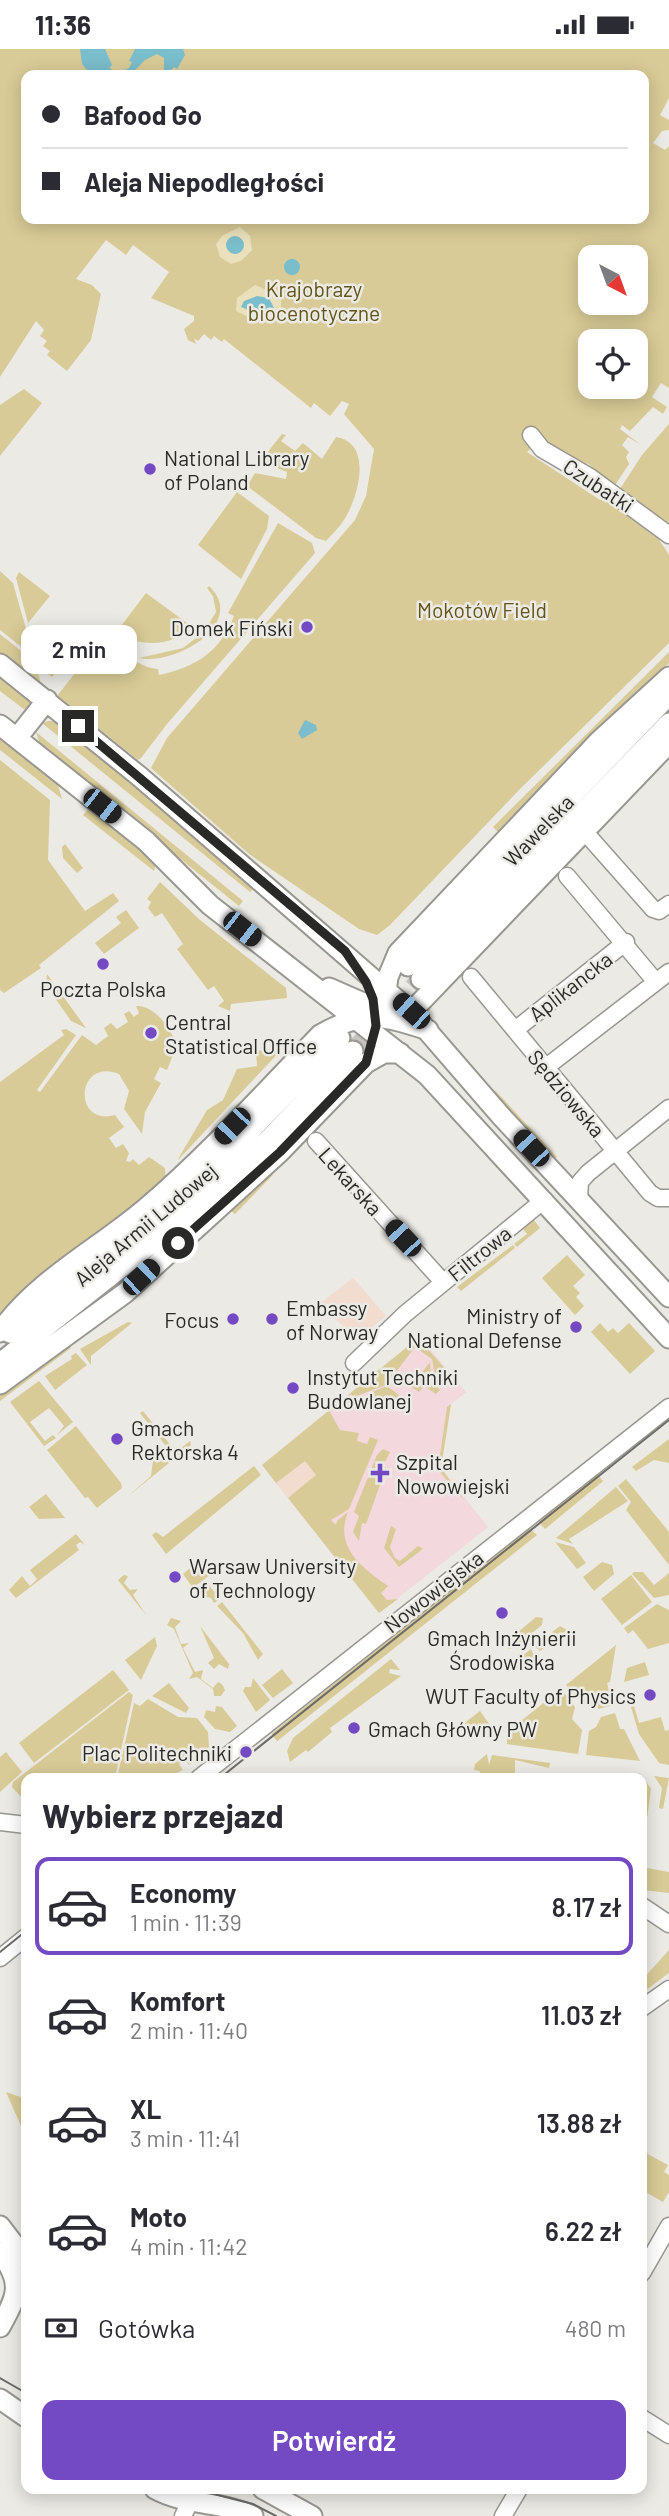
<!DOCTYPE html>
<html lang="pl">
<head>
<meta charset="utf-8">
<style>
	:root { --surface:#fff; --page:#f2f2f3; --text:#2b2b33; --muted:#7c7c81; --line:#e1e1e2; --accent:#734ac3 }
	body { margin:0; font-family:Barlow,sans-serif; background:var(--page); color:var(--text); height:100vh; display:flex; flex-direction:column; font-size:26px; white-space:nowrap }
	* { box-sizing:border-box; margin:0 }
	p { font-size:23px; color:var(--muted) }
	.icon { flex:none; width:38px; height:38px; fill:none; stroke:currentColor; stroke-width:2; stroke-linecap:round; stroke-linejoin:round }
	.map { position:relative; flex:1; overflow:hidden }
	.details { position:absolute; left:21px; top:1724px; width:626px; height:721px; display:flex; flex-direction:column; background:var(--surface); border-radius:14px; box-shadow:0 4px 18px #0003 }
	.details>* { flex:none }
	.guide { position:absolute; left:21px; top:21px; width:628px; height:154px; border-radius:14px; box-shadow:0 4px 18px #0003; display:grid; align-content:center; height:154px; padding:0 21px; background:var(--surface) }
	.needle { width:46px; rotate:139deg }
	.buttons { position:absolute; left:578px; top:196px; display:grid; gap:14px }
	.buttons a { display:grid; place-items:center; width:70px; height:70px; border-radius:14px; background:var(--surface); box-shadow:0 4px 18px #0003; font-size:35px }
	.end { position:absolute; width:32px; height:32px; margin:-16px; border:9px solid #292927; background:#fff; box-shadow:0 0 0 4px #fff }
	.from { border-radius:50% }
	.bubble { position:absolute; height:49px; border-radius:14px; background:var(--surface); box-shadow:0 4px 18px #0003; font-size:23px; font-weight:600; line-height:49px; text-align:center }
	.car { position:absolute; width:21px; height:42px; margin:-21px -10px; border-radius:9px; box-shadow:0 0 5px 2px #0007; background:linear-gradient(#222 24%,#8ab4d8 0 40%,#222 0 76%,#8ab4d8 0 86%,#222 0) }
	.guide b { display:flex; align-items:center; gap:24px; height:66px; font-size:26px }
	.guide b+b { border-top:2px solid var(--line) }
	.guide i { width:18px; height:18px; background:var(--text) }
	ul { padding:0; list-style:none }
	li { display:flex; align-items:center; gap:21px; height:98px; margin:0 14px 10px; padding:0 7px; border:4px solid transparent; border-radius:14px }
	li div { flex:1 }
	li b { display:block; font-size:26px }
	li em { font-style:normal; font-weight:600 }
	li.active { border-color:var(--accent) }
	li>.icon { width:63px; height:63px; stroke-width:1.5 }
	h2 { padding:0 21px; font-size:32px; line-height:84px }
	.pay { display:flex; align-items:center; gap:18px; height:77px; padding:0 21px; font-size:26px }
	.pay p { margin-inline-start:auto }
	.cta { display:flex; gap:14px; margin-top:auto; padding:14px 21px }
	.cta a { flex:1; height:80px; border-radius:14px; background:var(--accent); color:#fff; font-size:28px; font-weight:600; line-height:80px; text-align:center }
	.status { display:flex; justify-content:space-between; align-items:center; height:49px; padding:0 35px; background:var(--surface); direction:ltr }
	.status svg { height:19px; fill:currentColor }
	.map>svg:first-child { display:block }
</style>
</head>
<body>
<div class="status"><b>11:36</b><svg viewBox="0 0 49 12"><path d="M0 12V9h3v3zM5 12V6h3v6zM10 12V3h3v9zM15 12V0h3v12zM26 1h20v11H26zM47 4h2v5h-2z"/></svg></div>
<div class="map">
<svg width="669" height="2467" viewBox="0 0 669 2467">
	<rect width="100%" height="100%" fill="#ebeae5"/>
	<path fill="#f2dbcf" d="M353,1229L386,1267L358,1289L318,1256Z
		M305,1412L317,1427L288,1449L276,1434Z"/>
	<path fill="#f3d8dd" d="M420,1288L466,1343L451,1355L441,1419L488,1478L379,1564L288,1449L316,1426L305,1412L276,1434L262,1416Z"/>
	<path fill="#d9cb97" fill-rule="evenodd" d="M0,0H669V49L660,66L669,71V81L662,82L653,94L665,101L669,97V339L661,334L652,348L667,358L663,365L653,358L630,382L622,376L620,380L641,396L628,388L622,396L629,403L626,408L629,415L614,438L589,421L591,417L587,414L584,418L541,390L527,403L600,451L604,446L656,486L669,506V594L520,740L390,876L377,886L359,880L249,805L151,719L167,689L355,471L366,447L374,400L344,365L349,355L342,352L330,367L314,354L311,359L224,290L222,293L214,287L211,291L204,285L198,292L194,289L196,295L188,291L184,280L194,272V267L151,249L169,223L133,196L126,206L106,191L76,230L92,236L101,245L91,291L67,322L47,306L50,302L43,297L47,292L40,287L44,281L36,272L0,328ZM26,26H644V57L647,59L644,64V170H26ZM590,208H635V254H590ZM590,292H635V338H590Z
		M24,340L42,354L0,407V356Z
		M669,375V473L666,476L620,440L642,406Z
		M282,385L286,386L281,392L295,402L303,394L322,410L336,388C374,394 358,449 344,471C339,479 332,485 326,492L316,489L247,437L255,424L286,430L287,423L269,416L263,409Z
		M237,443L269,467L267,480L241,530L198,496Z
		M278,474L312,494L315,504L167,675L141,709L138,711L57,647L94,600C116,588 132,619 158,620L159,626C196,618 220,603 234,567L228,564Z
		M0,522L13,534L34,608L0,581Z
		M19,523L50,547L28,574L16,529Z
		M209,537C248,574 176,617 139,609L183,599L204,583L216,563L213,547L207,539Z
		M146,544L191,577C173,599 142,597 119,586L118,581Z
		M80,584L84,587L52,628L41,620L39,612L51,611L56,614L70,597L68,595Z
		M0,585L35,613L41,635L48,641L0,607Z
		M669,603V614L499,784L493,778Z
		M0,628L33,655L29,664L0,642Z
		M48,672H56L255,838L250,843L42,674Z
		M36,683L243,852L239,857L41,698Z
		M0,688L57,733L62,750L0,701Z
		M0,711L50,751L48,811L85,862L113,844L119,852L39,916L41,919L4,944L0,941Z
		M89,759L156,814L154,822L83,766Z
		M65,795L83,819L77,824L63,809L62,798Z
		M160,833L200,871L286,939L287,949L231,955L230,962L218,957L224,952L214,937L208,941L177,900L183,895L162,864L155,868L148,859L151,853L147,850Z
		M126,861L139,879L104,905L95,894L121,874L116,868Z
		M47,925L86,979L71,972L46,936Z
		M136,957C155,956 170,979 177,996L167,1021L160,1018L154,1030L161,1034L145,1063L142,1085L124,1060L129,1042L119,1025C76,1008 72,1078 115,1066L124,1078L109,1089L116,1099L123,1095L129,1104L126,1112L130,1113L133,1110L139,1116L149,1108L165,1119L166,1133L0,1269V1033L64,986L61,981L66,980L76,986L37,1041L40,1043L82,986L96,996L108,987L104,979L111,974L117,980L128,973L124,965L129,962L134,968L139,964Z
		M283,999L178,1111V1110L207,1061L223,1051L237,1020L257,1017L256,1002Z
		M493,1039L557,1108L553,1112L507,1060Z
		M271,1123L273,1126L235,1165L231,1162Z
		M533,1170L540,1179L517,1198L514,1195L527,1185L522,1179Z
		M513,1196L515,1199L461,1242L457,1238Z
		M567,1206L585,1226L573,1237L580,1244L576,1248L584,1257L575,1266L542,1229Z
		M128,1273L132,1274L91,1307V1316L80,1300Z
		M600,1274L608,1283L613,1279L618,1284L629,1274L655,1302L630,1325L591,1283Z
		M418,1289L448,1323L436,1332L432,1310L415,1298L386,1336L354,1348L351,1345L330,1363L340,1381L359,1384L357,1392L367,1395L370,1388L378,1391L349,1460L331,1471L336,1476L337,1472L348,1463C334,1498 361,1518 388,1537L381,1544L387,1551L398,1550L379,1564L288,1449L316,1426L305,1412L276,1434L262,1416Z
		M70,1297L71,1299L0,1352V1342L33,1317Z
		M76,1304L87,1316L55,1341L45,1327L72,1310L71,1307Z
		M430,1313L431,1331L440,1341L436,1345L424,1337L419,1343L411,1338Z
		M39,1332L73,1373L57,1386L64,1377L49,1359L30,1373L45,1392L53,1386L56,1389L44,1397L10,1353Z
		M387,1337L399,1346L393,1356L370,1349L366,1356L370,1344Z
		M451,1355L441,1419L465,1452L432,1414L439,1413L447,1358Z
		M143,1362L176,1403L190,1392L191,1396L178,1406H173L140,1364Z
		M76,1377L121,1434L122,1439L97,1459L88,1448L85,1449L47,1401Z
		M669,1390V1414L654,1411L636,1422L632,1418Z
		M383,1400L390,1403L383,1417L386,1419L366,1475L362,1474L359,1492L353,1483L359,1467L354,1463L377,1406Z
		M160,1403L169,1414L127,1448L151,1427L153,1412Z
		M254,1417L261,1426L166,1505L152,1486L156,1483L163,1488Z
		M619,1419L545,1480L538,1472L597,1425L603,1432Z
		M626,1430L669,1483V1516L626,1461L631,1453L618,1437Z
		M616,1438L628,1452L569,1490L573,1495L556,1489Z
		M46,1445L65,1469L39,1470L29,1458Z
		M391,1477L396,1480L390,1498L395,1509L400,1512L418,1497L423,1500L399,1518L384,1499Z
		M529,1479L537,1486L271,1697L277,1692L271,1685Z
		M76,1485L85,1496L80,1493L76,1496L79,1501L16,1549L9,1541L22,1527L30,1537L37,1530L30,1521Z
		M555,1493L574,1498L586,1514L577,1520Z
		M206,1512L211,1519V1525L193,1539L183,1525L195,1515L198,1519Z
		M602,1513L612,1516L614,1525L594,1542L583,1528Z
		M634,1523H643L654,1536L669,1524V1546L654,1549L632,1525Z
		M124,1526L128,1527L124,1534L130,1541L138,1540L133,1546L146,1566L118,1531Z
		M631,1526L652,1553L622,1576L601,1550Z
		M208,1535L220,1550L214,1554L211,1549L197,1546Z
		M222,1553L263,1605L258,1611L243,1584L217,1557Z
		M657,1555L669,1561V1594L648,1600L633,1581L628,1585L624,1579Z
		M536,1568L543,1569L542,1576L513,1599L508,1600L506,1593Z
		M171,1569L181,1572L175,1578L181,1595L189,1594L183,1599L195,1623L203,1621L201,1630L213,1639L218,1633L222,1635L225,1641L221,1647H214L213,1640L197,1628L189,1630L193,1624L174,1580L167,1576Z
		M200,1577L229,1615L228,1620L219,1615L214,1620L208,1614L214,1609Z
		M560,1577L567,1581L562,1585L570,1593L561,1586L540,1602L534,1597Z
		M155,1588L157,1597L141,1631L125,1611Z
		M616,1596L610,1633L607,1634L613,1656L599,1660L590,1652L581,1653L566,1636Z
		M531,1600L534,1607L514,1623L511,1616Z
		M391,1610L400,1621L390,1620L389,1624L401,1627L330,1679L332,1683L308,1703L306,1701L290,1713L287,1702L293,1689Z
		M645,1613L649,1626L624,1633L627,1619Z
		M282,1620L293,1634L273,1649L262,1636Z
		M113,1621L129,1641L34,1714L19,1694Z
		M253,1629L270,1651L256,1663L243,1642L245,1638H251Z
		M169,1634L189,1659L186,1664L152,1647Z
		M561,1640L575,1658L572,1670L582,1681L578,1705L507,1695V1683Z
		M129,1643L133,1646L115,1729H26V1753L12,1738L13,1733Z
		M148,1650L178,1668L197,1669L208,1683L209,1698L189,1716L185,1711L179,1715L183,1721L166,1729H117L134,1654L140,1657Z
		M216,1657L222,1658L237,1677L230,1683L215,1680L204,1668L206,1661L215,1663Z
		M634,1657L639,1674L661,1668L665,1682L669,1681V1716L659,1714L639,1685L631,1658Z
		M480,1662L490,1676L486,1684H465L458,1679Z
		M615,1664L620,1680H624L640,1712L586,1706L589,1682L596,1678L601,1668Z
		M6,1703L22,1723L0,1743V1708Z
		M487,1705L489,1716L492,1706L550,1714L549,1719L515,1711V1729H479L480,1722L474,1721L475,1715Z
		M654,1727L669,1729L663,1760L659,1759L662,1739Z
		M646,1732L651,1740L642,1806V1745Z
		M642,1818L669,1823V1844L642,1841Z
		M669,1901V1924L642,1944V1931Z
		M6,2043L26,2050L25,2086Z
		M642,2102L668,2116L664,2123L669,2126V2143L663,2153L642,2141Z"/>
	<path fill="#eae0bb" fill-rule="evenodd" d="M240,178L250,187L252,201L241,212L231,215L220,208L216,195L222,187Z
		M255,236L281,247V259L276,270L257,272L236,262L237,249ZM257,247L274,259L261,265L244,260Z"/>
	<path fill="#7abdcb" d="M80,0H105L112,16L109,19L119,24L129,19L132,13L129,12L135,0H183L185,6L177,20L174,18L167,25L164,22V9L157,5L145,11L130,26H91L82,15Z
		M226 196a9 9 0 1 1 18 0a9 9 0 1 1-18 0Z
		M284 218a8 8 0 1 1 16 0a8 8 0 1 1-16 0Z
		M257,247L269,249L274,259L261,265L241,258L244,252Z
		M305,671L316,676L317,681L302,690L298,684Z"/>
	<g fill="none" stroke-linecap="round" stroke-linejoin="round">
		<path stroke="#c4c3bf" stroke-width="19" stroke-dasharray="19 10" stroke-linecap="butt" d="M353,1002L421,930"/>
		<g stroke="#989792" stroke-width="19">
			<path id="minor" d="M531,386L542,400L590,428L669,486
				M584,782L653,860L659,862L669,855
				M567,827L656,933
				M471,928L650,1144L658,1149H669
				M515,981L626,893
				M545,1019L669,923
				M316,1092L443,1233
				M579,1150L580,1133L588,1124L669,1059
				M354,1314L405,1265L544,1151
				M199,1729L669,1358
				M0,1773L26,1776
				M642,1857L669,1875
				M0,1909L26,1888
				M642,1959L669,1940
				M642,2224L669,2177
				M642,2369L669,2386
				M183,2467L196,2440
				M503,2467L519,2440"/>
		</g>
		<g stroke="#989792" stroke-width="23">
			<path id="major" d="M0,615L139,727L411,963L501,1067L669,1248
				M0,676L146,792L210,856L427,1026L669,1289
				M17,689L47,651
				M408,917L669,646
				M421,930L669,674
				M329,939L361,953L396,961
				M385,951L388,928L398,904L599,692L669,628
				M411,963L669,694
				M0,1283C36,1231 98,1200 146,1159C208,1106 263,1045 320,986C362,961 383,966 428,981
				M10,1284L179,1150L239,1093L340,989
				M0,1314L180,1172L269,1090L353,1002
				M0,1335L125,1244L280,1103L366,1014L384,1004H400
				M0,2177L26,2211
				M0,2203C23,2234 18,2246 0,2278
				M0,2350L26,2368
				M155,2440C186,2457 221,2452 253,2467
				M263,2440L312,2467"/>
		</g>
		<use href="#minor" stroke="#fff" stroke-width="16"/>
		<use href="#major" stroke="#fff" stroke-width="19"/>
		<path stroke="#6c6c69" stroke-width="2" d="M220,1729L669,1371
			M0,1903L26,1882
			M0,2329L26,2344
			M194,2440L253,2455L276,2467"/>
	</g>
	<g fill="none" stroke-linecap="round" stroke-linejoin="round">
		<path stroke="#292927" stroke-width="9" d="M78,677L345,902L366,933L373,950L376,977L366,1014L280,1103L178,1194"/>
	</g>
	<g fill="#734ac3" stroke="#ebeae5" stroke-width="2.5">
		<circle cx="150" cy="420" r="7"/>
		<circle cx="307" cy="578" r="7"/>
		<circle cx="103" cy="915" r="7"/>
		<circle cx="151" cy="984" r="7"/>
		<circle cx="233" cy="1270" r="7"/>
		<circle cx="272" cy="1270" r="7"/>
		<circle cx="576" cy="1278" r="7"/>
		<circle cx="293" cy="1339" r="7"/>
		<circle cx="117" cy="1390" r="7"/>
		<path d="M376.5 1413.5h7v7h7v7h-7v7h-7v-7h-7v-7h7z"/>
		<circle cx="175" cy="1528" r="7"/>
		<circle cx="502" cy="1564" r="7"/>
		<circle cx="650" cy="1646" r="7"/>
		<circle cx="354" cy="1679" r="7"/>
		<circle cx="246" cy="1703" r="7"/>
	</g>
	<g text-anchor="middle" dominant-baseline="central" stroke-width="5" stroke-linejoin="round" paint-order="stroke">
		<g font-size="21" fill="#635517" stroke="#ebeae5">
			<text x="314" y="239">Krajobrazy<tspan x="314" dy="24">biocenotyczne</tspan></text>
			<text x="482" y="560">Mokotów Field</text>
		</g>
		<g font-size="21" fill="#292927" stroke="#ebeae5" text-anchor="start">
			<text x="164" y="408">National Library<tspan x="164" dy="24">of Poland</tspan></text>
			<text x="293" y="578" text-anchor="end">Domek Fiński</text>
			<text x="103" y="939" text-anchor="middle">Poczta Polska</text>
			<text x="165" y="972">Central<tspan x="165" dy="24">Statistical Office</tspan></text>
			<text x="286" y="1258">Embassy<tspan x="286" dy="24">of Norway</tspan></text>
			<text x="562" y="1266" text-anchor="end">Ministry of<tspan x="562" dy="24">National Defense</tspan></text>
			<text x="219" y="1270" text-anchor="end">Focus</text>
			<text x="307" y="1327">Instytut Techniki<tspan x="307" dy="24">Budowlanej</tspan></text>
			<text x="131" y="1378">Gmach<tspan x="131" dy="24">Rektorska 4</tspan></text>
			<text x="396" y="1412">Szpital<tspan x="396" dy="24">Nowowiejski</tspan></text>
			<text x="189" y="1516">Warsaw University<tspan x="189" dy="24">of Technology</tspan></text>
			<text x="502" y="1588" text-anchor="middle">Gmach Inżynierii<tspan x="502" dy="24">Środowiska</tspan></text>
			<text x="636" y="1646" text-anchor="end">WUT Faculty of Physics</text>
			<text x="368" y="1679">Gmach Główny PW</text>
			<text x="232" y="1703" text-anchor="end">Plac Politechniki</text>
		</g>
		<g font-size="21" fill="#292927" stroke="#ebeae5">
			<text transform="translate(599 436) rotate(33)">Czubatki</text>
			<text transform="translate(538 781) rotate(-46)">Wawelska</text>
			<text transform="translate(570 937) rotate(-38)">Aplikancka</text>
			<text transform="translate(567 1044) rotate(50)">Sędziowska</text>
			<text transform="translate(351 1132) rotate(48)">Lekarska</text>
			<text transform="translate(145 1175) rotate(-40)">Aleja Armii Ludowej</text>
			<text transform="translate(479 1204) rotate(-39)">Filtrowa</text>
			<text transform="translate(433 1542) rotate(-38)">Nowowiejska</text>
		</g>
	</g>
</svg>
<div class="buttons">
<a><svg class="needle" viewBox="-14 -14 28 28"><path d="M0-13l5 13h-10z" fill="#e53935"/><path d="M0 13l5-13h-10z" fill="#7c7c81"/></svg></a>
<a><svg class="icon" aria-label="locate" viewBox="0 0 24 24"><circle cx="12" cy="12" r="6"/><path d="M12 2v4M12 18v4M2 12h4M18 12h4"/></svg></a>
</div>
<i class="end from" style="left:178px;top:1194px"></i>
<i class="end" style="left:78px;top:677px"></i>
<div class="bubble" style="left:21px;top:576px;width:116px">2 min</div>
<i class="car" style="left:102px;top:757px;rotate:128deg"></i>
<i class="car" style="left:242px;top:880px;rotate:128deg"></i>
<i class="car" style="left:411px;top:962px;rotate:312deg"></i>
<i class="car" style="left:232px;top:1077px;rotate:224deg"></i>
<i class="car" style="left:531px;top:1099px;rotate:317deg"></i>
<i class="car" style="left:403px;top:1189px;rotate:317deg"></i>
<i class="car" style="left:141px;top:1228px;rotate:47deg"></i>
<div class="guide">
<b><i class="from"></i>Bafood Go</b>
<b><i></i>Aleja Niepodległości</b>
</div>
<section class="details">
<h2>Wybierz przejazd</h2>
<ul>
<li class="active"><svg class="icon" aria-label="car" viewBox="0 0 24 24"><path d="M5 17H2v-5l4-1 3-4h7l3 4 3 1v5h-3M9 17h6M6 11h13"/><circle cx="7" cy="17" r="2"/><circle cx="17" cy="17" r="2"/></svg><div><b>Economy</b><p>1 min · 11:39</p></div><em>8.17 zł</em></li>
<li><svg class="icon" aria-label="car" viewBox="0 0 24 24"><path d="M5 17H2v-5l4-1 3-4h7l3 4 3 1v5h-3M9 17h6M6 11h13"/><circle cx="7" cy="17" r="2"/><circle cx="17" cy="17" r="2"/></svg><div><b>Komfort</b><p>2 min · 11:40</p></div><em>11.03 zł</em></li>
<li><svg class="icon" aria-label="car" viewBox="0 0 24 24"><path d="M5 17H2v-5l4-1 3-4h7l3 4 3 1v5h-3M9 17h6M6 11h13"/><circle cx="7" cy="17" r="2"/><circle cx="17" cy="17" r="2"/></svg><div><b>XL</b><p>3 min · 11:41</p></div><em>13.88 zł</em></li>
<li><svg class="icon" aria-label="car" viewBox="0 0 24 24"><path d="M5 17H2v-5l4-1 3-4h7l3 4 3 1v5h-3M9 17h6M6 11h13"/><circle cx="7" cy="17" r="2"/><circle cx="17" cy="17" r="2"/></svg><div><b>Moto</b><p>4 min · 11:42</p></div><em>6.22 zł</em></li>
</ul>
<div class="pay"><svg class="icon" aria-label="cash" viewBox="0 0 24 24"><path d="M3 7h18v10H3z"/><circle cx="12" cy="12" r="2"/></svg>Gotówka<p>480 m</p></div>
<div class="cta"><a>Potwierdź</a></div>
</section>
</div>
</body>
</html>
